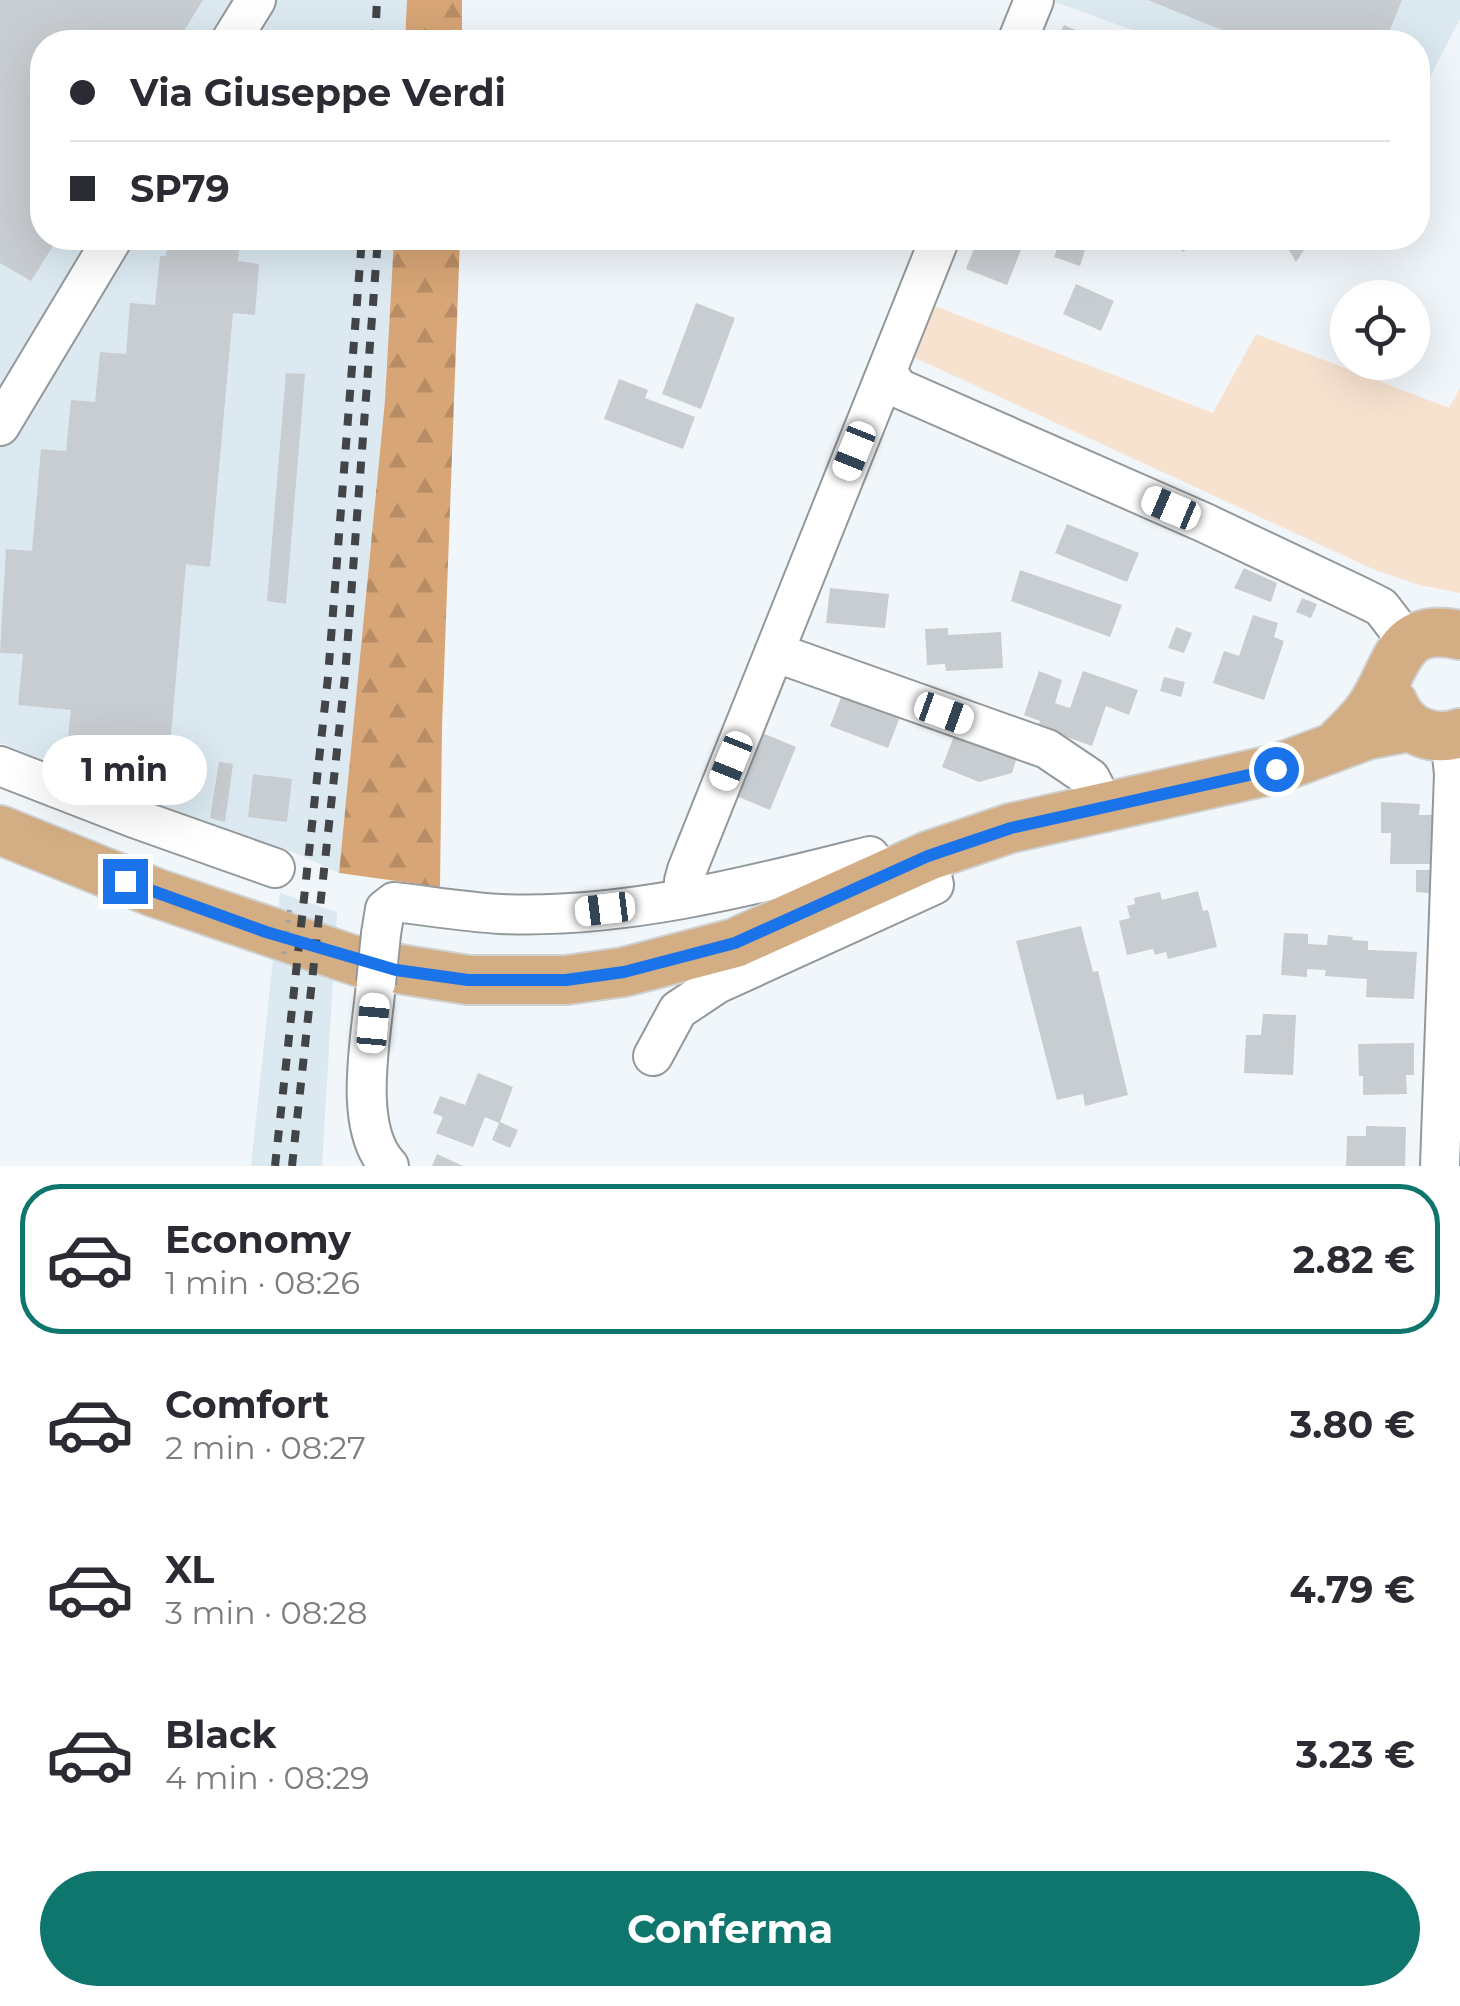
<!DOCTYPE html>
<html lang="it">
<head>
<meta charset="utf-8">
<style>
	:root { --surface:#fff; --page:#f7f7f7; --text:#2b2b33; --muted:#7c7c81; --line:#e1e1e2; --accent:#0f766e }
	body { margin:0; font-family:Montserrat,sans-serif; background:var(--page); color:var(--text); height:100vh; display:flex; flex-direction:column; font-size:38px; white-space:nowrap }
	* { box-sizing:border-box; margin:0 }
	p { font-size:32px; color:var(--muted) }
	.icon { flex:none; width:55px; height:55px; fill:none; stroke:currentColor; stroke-width:2; stroke-linecap:round; stroke-linejoin:round }
	.map { position:relative; height:1166px; overflow:hidden }
	.panel { display:flex; flex-direction:column; background:var(--surface); flex:1 }
	.panel>* { flex:none }
	.top-card { position:absolute; left:30px; top:30px; width:1400px; height:220px; border-radius:40px; box-shadow:0 10px 40px #0002; display:grid; align-content:center; height:220px; padding:0 40px; background:var(--surface) }
	.tools { position:absolute; left:1330px; top:280px; display:grid; gap:20px }
	.tools a { display:grid; place-items:center; width:100px; height:100px; border-radius:50%; background:var(--surface); box-shadow:0 10px 40px #0002; font-size:50px }
	.end { position:absolute; width:45px; height:45px; margin:-22px; border:12px solid #1a73e8; background:#fff; box-shadow:0 0 0 5px #fff }
	.from { border-radius:50% }
	.bubble { position:absolute; height:70px; border-radius:35px; background:var(--surface); box-shadow:0 10px 40px #0002; font-size:32px; font-weight:700; line-height:70px; text-align:center }
	.car { position:absolute; width:30px; height:60px; margin:-30px -15px; border-radius:12px; box-shadow:0 0 8px 2px #0007; background:linear-gradient(#fff 24%,#345 0 40%,#fff 0 76%,#345 0 86%,#fff 0) }
	.top-card b { display:flex; align-items:center; gap:35px; height:95px; font-size:38px }
	.top-card b+b { border-top:2px solid var(--line) }
	.top-card i { width:25px; height:25px; background:var(--text) }
	ul { padding:18px 0 0; list-style:none }
	li { display:flex; align-items:center; gap:30px; height:150px; margin:0 20px 15px; padding:0 20px; border:5px solid transparent; border-radius:40px }
	li div { flex:1 }
	li b { display:block; font-size:38px }
	li em { font-style:normal; font-weight:700 }
	li.current { border-color:var(--accent) }
	li>.icon { width:90px; height:90px; stroke-width:1.5 }
	.primary-button { display:flex; gap:20px; margin-top:auto; padding:20px 40px }
	.primary-button a { flex:1; height:115px; border-radius:60px; background:var(--accent); color:#fff; font-size:40px; font-weight:700; line-height:115px; text-align:center }
	.map>svg:first-child { display:block }
</style>
</head>
<body>
<div class="map">
<svg width="1460" height="1166" viewBox="0 0 1460 1166">
	<defs>
		<pattern id="forest-firs" width="22" height="20" patternUnits="userSpaceOnUse" patternTransform="scale(2.5)"><rect width="22" height="20" fill="#d7a576"/><path d="M5 1l3.5 6h-7zM16 11l3.5 6h-7z" fill="#b88d65"/></pattern>
	</defs>
	<rect width="100%" height="100%" fill="#f1f6fa"/>
	<path fill="#dce9f1" d="M0,0H407L405,42H42V238H394L385,400L339,873L295,853L206,823L0,743Z
		M1050,0H1460V19L1418,100V42H1165Z
		M280,893L337,912L322,1166H251Z"/>
	<path fill="#f7e2d0" d="M924,302L1213,413L1256,334L1449,408L1460,388V593L1419,585L1375,570L911,356Z"/>
	<path fill="url(#forest-firs)" d="M407,0H462V42H405Z
		M394,238H460L442,727L440,887L339,873L385,400Z"/>
	<path fill="#c8cdd1" d="M0,0H203L177,42H42V238H58L31,281L0,263Z
		M1148,0H1402L1385,42H1251Z
		M1064,25L1103,42H1056Z
		M168,238H240L238,261L259,264L255,315L233,313L210,567L186,564L170,746L68,737L71,710L18,705L23,654L0,653L6,549L32,551L41,449L66,451L71,400L95,402L100,352L126,354L130,303L155,305L160,256H166Z
		M978,238H1004L1023,245L1007,285L966,269Z
		M1154,238H1191L1184,252Z
		M1287,238L1310,241L1296,262L1284,241Z
		M1060,241L1085,250L1080,266L1054,257Z
		M1076,284L1114,301L1101,331L1063,314Z
		M696,303L735,318L701,409L662,394Z
		M286,373L305,374L286,604L267,601Z
		M619,379L648,390L645,398L695,417L683,449L604,419Z
		M1067,524L1139,553L1127,582L1055,553Z
		M1244,568L1277,583L1271,602L1234,588Z
		M1020,570L1122,605L1110,637L1011,601Z
		M830,588L889,594L885,628L826,623Z
		M1302,598L1317,604L1311,618L1296,612Z
		M1253,615L1278,623L1274,637L1284,641L1264,700L1213,683L1224,651L1239,656Z
		M1176,627L1192,633L1184,653L1168,648Z
		M948,628V635L1001,632L1003,668L946,671L945,664L927,665L925,629Z
		M1039,671L1062,680L1055,703L1070,708L1083,671L1138,690L1129,715L1106,706L1092,746L1038,727L1040,721L1024,715Z
		M1164,677L1185,682L1181,697L1160,691Z
		M842,695L900,717L888,748L830,726Z
		M760,732L796,747L770,810L734,795Z
		M954,736L1017,757L1012,773L979,782L942,767Z
		M219,762L233,764L225,822L210,818Z
		M253,774L292,779L287,822L248,817Z
		M1381,802L1420,804L1419,815H1439L1438,864H1390L1391,833H1381Z
		M1416,870H1441L1438,894L1416,892Z
		M1198,891L1203,911L1208,910L1217,947L1168,959L1166,952L1155,955L1153,949L1127,955L1119,921L1130,918L1127,906L1135,904L1134,898L1160,892L1162,900Z
		M1081,926L1093,972L1098,971L1128,1095L1085,1106L1083,1094L1057,1100L1016,941Z
		M1284,933L1308,934V944L1327,945L1328,935L1353,937L1352,940L1368,941V950L1417,952L1414,999L1366,997L1367,979L1325,976L1326,970L1307,969V977L1281,975Z
		M1263,1014L1296,1015L1293,1075L1244,1073L1246,1035H1261Z
		M1414,1043V1075H1406L1407,1094L1363,1095V1076H1359L1358,1044Z
		M478,1073L513,1087L500,1122L518,1130L510,1148L492,1140L499,1123L485,1117L473,1147L436,1133L443,1117L433,1113L440,1096L465,1105Z
		M1366,1126L1406,1127L1405,1166H1346L1347,1136H1366Z
		M437,1154L463,1166H432Z"/>
	<g fill="none" stroke-linecap="round" stroke-linejoin="round">
		<g stroke="#93989b" stroke-width="42">
			<path id="minor" d="M230,42L256,0
				M1017,42L1034,0
				M887,371L898,388L1205,523L1361,597L1381,607L1408,642
				M0,426L113,238
				M774,652L1047,749L1090,778L1104,805
				M0,766L134,818L275,868
				M685,898L684,881L687,870L940,238
				M381,934L385,909L394,902C430,906 465,912 501,914C625,919 751,886 870,856
				M376,983C372,1034 351,1127 389,1166
				M653,1056L678,1010L717,984L934,885L928,856
				M1440,1166L1454,774L1450,736"/>
		</g>
		<g stroke="#cfd0d0" stroke-width="52">
			<path id="major" d="M1393,703C1404,731 1432,742 1460,733
				M1337,745C1347,734 1360,723 1369,710C1398,671 1394,620 1460,635
				M0,830L156,893L362,963L468,980H566L624,972L735,943L928,856L1011,828L1276,769L1367,735L1409,727"/>
		</g>
		<use href="#minor" stroke="#fff" stroke-width="38"/>
		<use href="#major" stroke="#d3ad83" stroke-width="48"/>
		<path stroke="#424547" stroke-width="8" stroke-dasharray="12 12" stroke-linecap="butt" d="M375,42L377,0
			M275,1166L328,677L362,238
			M292,1166L345,676L378,238"/>
		<g stroke="#93989b" stroke-width="42" stroke-linecap="butt">
			<path id="minor-bridge" d="M376,983L381,934"/>
		</g>
		<path stroke="#9fa3a6" stroke-width="5" stroke-dasharray="2.5 8" stroke-linecap="butt" d="M284,954L290,906"/>
		<use href="#minor-bridge" stroke="#fff" stroke-width="38"/>
	</g>
	<g fill="none" stroke-linecap="round" stroke-linejoin="round">
		<path stroke="#1a73e8" stroke-width="12" d="M125,881L266,932L396,970L468,980H566L624,972L735,943L928,856L1011,828L1276,769"/>
	</g>
</svg>
<div class="tools">
<a><svg class="icon" aria-label="locate" viewBox="0 0 24 24"><circle cx="12" cy="12" r="6"/><path d="M12 2v4M12 18v4M2 12h4M18 12h4"/></svg></a>
</div>
<i class="end from" style="left:1276px;top:769px"></i>
<i class="end" style="left:125px;top:881px"></i>
<div class="bubble" style="left:42px;top:735px;width:165px">1 min</div>
<i class="car" style="left:854px;top:451px;rotate:202deg"></i>
<i class="car" style="left:1171px;top:508px;rotate:293deg"></i>
<i class="car" style="left:944px;top:713px;rotate:110deg"></i>
<i class="car" style="left:731px;top:761px;rotate:202deg"></i>
<i class="car" style="left:605px;top:909px;rotate:263deg"></i>
<i class="car" style="left:373px;top:1023px;rotate:5deg"></i>
<div class="top-card">
<b><i class="from"></i>Via Giuseppe Verdi</b>
<b><i></i>SP79</b>
</div>
</div>
<section class="panel">
<ul>
<li class="current"><svg class="icon" aria-label="car" viewBox="0 0 24 24"><path d="M5 17H2v-5l4-1 3-4h7l3 4 3 1v5h-3M9 17h6M6 11h13"/><circle cx="7" cy="17" r="2"/><circle cx="17" cy="17" r="2"/></svg><div><b>Economy</b><p>1 min · 08:26</p></div><em>2.82 €</em></li>
<li><svg class="icon" aria-label="car" viewBox="0 0 24 24"><path d="M5 17H2v-5l4-1 3-4h7l3 4 3 1v5h-3M9 17h6M6 11h13"/><circle cx="7" cy="17" r="2"/><circle cx="17" cy="17" r="2"/></svg><div><b>Comfort</b><p>2 min · 08:27</p></div><em>3.80 €</em></li>
<li><svg class="icon" aria-label="car" viewBox="0 0 24 24"><path d="M5 17H2v-5l4-1 3-4h7l3 4 3 1v5h-3M9 17h6M6 11h13"/><circle cx="7" cy="17" r="2"/><circle cx="17" cy="17" r="2"/></svg><div><b>XL</b><p>3 min · 08:28</p></div><em>4.79 €</em></li>
<li><svg class="icon" aria-label="car" viewBox="0 0 24 24"><path d="M5 17H2v-5l4-1 3-4h7l3 4 3 1v5h-3M9 17h6M6 11h13"/><circle cx="7" cy="17" r="2"/><circle cx="17" cy="17" r="2"/></svg><div><b>Black</b><p>4 min · 08:29</p></div><em>3.23 €</em></li>
</ul>
<div class="primary-button"><a>Conferma</a></div>
</section>
</body>
</html>
